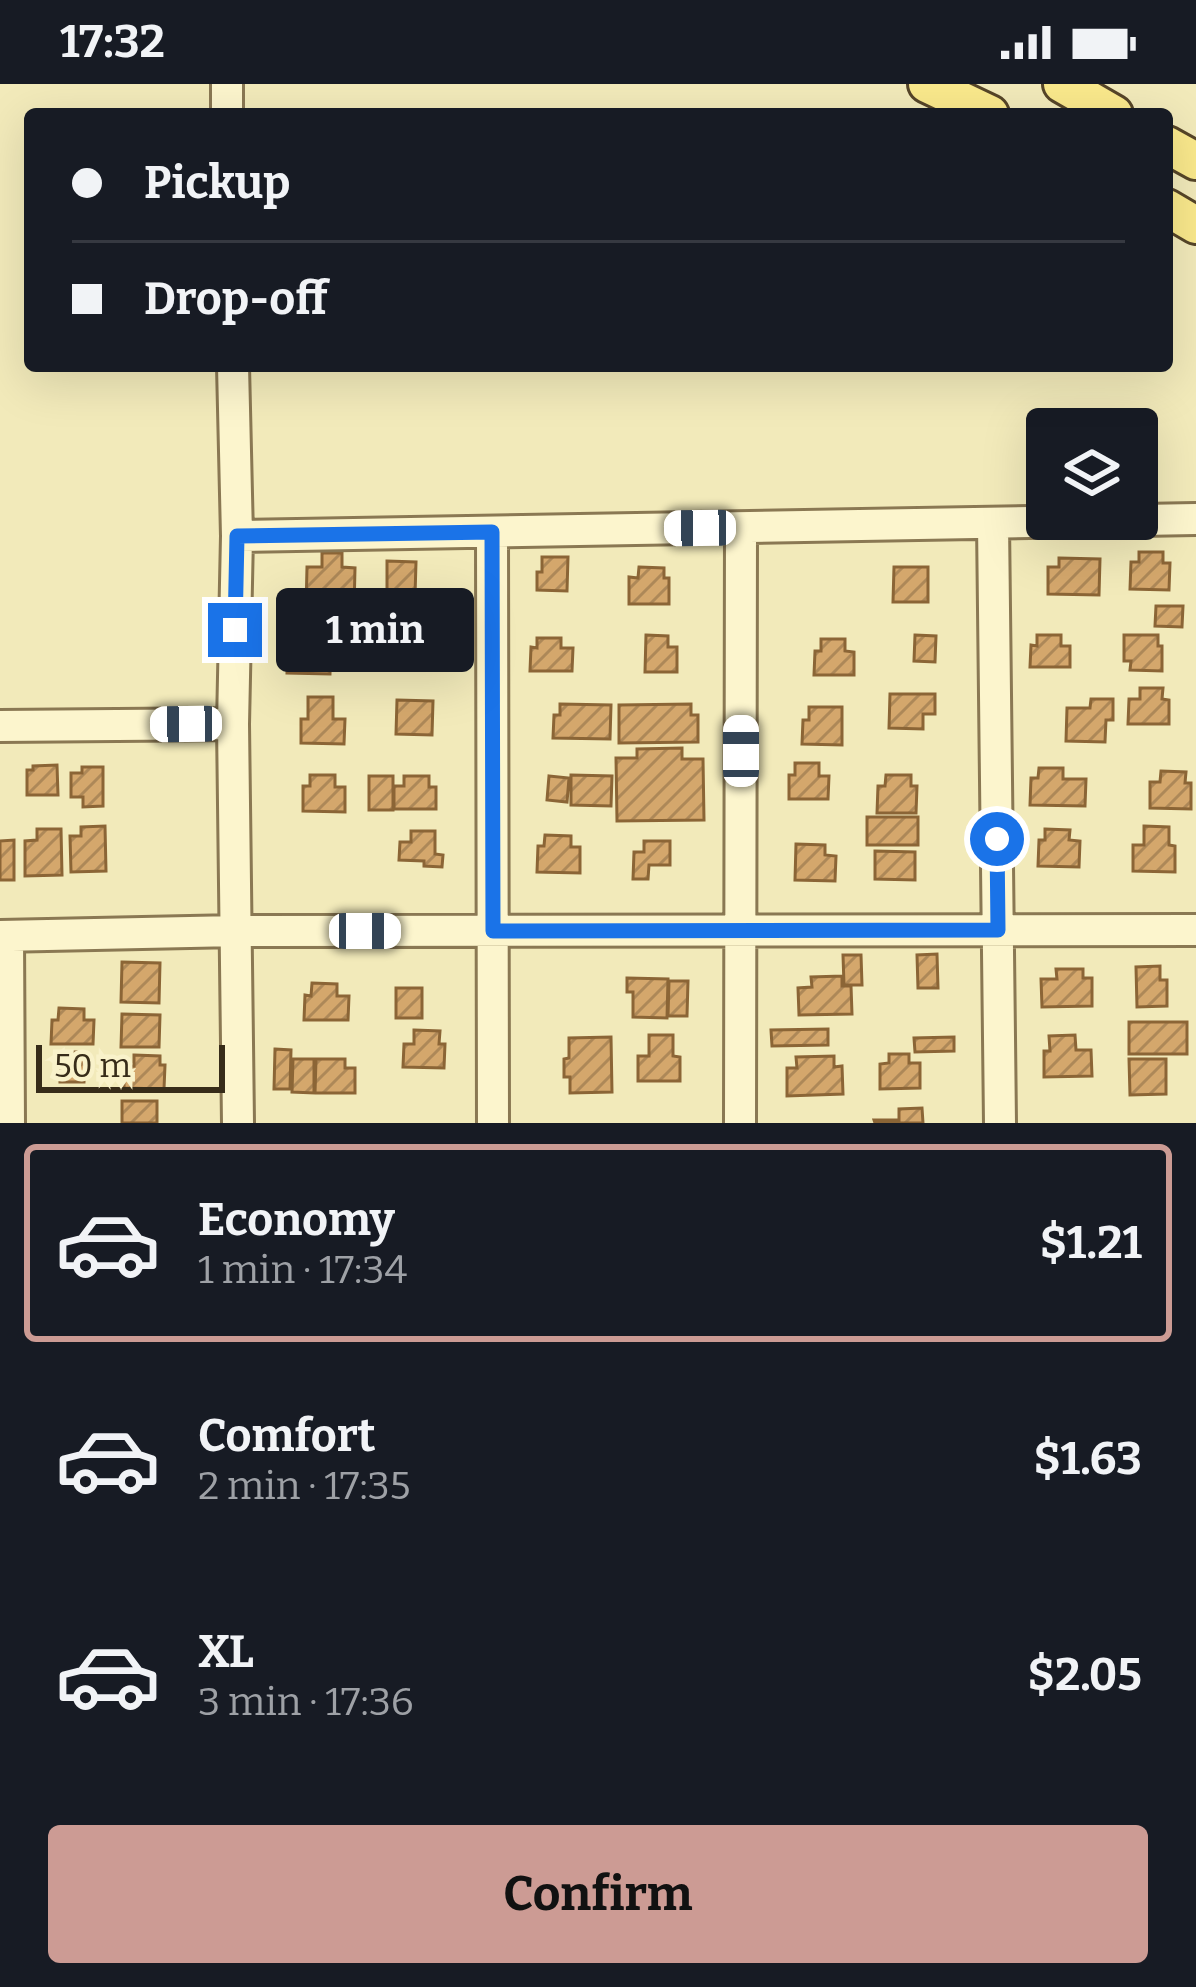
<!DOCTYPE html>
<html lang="en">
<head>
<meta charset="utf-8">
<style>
	:root { --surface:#171b24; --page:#20242c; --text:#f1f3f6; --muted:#9ea1a6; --line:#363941; --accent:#cc9b94 }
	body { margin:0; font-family:Bitter,serif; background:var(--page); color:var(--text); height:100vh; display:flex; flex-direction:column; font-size:45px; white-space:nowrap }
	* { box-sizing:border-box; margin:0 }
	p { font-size:39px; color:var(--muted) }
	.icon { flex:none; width:66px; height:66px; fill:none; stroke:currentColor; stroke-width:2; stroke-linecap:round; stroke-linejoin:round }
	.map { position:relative; height:1039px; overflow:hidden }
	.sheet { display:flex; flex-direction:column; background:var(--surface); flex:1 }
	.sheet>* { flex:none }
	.guide { position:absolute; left:24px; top:24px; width:1149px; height:264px; border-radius:12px; box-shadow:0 12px 48px #0002; display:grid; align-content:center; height:264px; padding:0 48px; background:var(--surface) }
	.buttons { position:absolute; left:1026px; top:324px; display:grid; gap:24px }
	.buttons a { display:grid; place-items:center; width:132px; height:132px; border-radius:12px; background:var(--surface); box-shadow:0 12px 48px #0002; font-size:60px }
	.scale { position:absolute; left:36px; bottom:30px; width:189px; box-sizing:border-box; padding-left:12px; border:6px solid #372c19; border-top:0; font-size:33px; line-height:42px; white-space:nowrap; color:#372c19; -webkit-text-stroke:9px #f9f2ca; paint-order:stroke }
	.end { position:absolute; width:54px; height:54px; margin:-27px; border:15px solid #1a73e8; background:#fff; box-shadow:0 0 0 6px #fff }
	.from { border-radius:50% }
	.bubble { position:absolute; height:84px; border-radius:12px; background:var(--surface); box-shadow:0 12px 48px #0002; font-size:39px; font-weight:700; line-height:84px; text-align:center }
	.car { position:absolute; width:36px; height:72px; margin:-36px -18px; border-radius:15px; box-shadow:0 0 9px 3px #0007; background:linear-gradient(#fff 24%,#345 0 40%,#fff 0 76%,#345 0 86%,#fff 0) }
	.guide b { display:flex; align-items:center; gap:42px; height:114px; font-size:45px }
	.guide b+b { border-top:3px solid var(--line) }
	.guide i { width:30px; height:30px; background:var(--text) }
	ul { padding:21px 0 0; list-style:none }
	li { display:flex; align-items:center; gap:36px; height:198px; margin:0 24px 18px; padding:0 24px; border:6px solid transparent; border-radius:12px }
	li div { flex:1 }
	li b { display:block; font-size:45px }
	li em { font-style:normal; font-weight:700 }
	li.current { border-color:var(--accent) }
	li>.icon { width:108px; height:108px; stroke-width:1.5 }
	.cta { display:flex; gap:24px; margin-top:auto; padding:24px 48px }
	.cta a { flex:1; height:138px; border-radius:12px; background:var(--accent); color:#111; font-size:48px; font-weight:700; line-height:138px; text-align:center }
	.status { display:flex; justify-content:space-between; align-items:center; height:84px; padding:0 60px; background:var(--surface); direction:ltr }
	.status svg { height:33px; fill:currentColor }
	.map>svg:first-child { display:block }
</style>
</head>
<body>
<div class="status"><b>17:32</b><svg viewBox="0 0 49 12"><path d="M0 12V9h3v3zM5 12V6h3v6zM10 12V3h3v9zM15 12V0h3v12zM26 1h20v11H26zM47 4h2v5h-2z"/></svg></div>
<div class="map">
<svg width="1196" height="1039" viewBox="0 0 1196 1039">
	<defs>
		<pattern id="building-hatch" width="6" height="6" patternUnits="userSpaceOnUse" patternTransform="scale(3)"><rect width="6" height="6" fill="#d4a76c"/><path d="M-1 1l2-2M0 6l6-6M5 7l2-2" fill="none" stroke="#ad8858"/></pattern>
	</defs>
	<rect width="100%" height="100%" fill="#f2eaba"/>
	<path fill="url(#building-hatch)" stroke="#8b6536" stroke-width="3" d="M1139,468H1163V479H1170L1169,506L1130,505L1131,478H1139Z
		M322,469H342V483L355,484L354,526L306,525L307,483H322Z
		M542,473H568L567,507L537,506V488H542Z
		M1059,474L1100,475L1099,511L1048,510V483H1059Z
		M387,477L416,478L415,512L387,511Z
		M639,483L664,484V494H669V520H629V493L638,494Z
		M894,483H928V518H893Z
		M1156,522H1183L1182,543L1155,542Z
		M385,547H441V581L384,580Z
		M646,551L668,552V563H677V588H645Z
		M915,551L936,552L935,578L914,577Z
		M1037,551H1061V562H1070V583H1030L1031,561L1037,562Z
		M1124,551H1158V562H1162V587L1130,586L1131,577H1124Z
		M288,553L331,554L330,590L287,589Z
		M537,554H561V564H573L572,587H530L531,563L537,564Z
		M821,555H845V567L854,568V591H814L815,567H821Z
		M1140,604H1163L1162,615L1169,616V640H1128L1129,615H1140Z
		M890,610H935V630H923V645L889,644Z
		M308,613H333V635H345L344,660L301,659V635H308Z
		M1091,615H1113V636H1106L1105,658L1066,657L1067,624H1090Z
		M397,616L433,617L432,651L396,650Z
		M560,620L611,621L610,655L553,654L554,631H560Z
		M691,620V631H698V658L619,659V621Z
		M809,623H842V661L802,660L803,636H809Z
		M682,664V675H703L704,736L617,737L616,674H637V665Z
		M795,679H819V692H829L828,715H789V691H795Z
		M57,681L58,711H27V686H33V682Z
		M82,683H103V722L83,723V713H71V689H82Z
		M1039,684H1063V695H1086L1085,722L1030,721L1031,694H1038Z
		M1161,687L1186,688L1185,699H1191V725L1150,724V698H1160Z
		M310,691H335V703H345V728L303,727V702H310Z
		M571,691L612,692L611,722L571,721Z
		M886,691H911V702H917L916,729H877L878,702H885Z
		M369,692H393V726H369Z
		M404,692H429V703H436V725H394V702H404Z
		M549,692L569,694L567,718L547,716Z
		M867,733H918V761H867Z
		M105,742L106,787L71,788L70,752H81V743Z
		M1144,742L1169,743V761L1175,762V788L1133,787V761H1144Z
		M37,745H61L62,791L25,792V757L37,756Z
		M1045,745L1070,746L1069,756L1080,757L1079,783L1038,782L1039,756H1045Z
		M411,747H435V770L443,771L442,783L424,782V777L399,776L400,758H411Z
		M545,751L571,752V763H580V789L537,788L538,762H544Z
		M14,756V796H0V757Z
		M644,757H670V781H649L648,795H633L634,768H644Z
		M796,760L825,761V771L836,772L835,797L795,796Z
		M875,767L915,768V796L875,795Z
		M937,870L938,904H918L917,871Z
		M843,871H861L862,901H844Z
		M122,878L160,879L159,919L121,918Z
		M1160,882V896H1167V922L1137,923L1136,883Z
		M1056,885H1083V894H1092V922L1042,923L1041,895H1057Z
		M842,892V902H851L852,930L799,931L798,904L812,903L811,893Z
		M627,894L668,895L667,934L633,933V908H627Z
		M669,897H688L687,932H668Z
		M312,899L337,900V912H349L348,936H304L305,911L311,912Z
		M396,904H422V934H396Z
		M59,924L84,925V936H94L93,960H51L52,936H58Z
		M122,930L160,931L159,963H121Z
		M1129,938H1187V970H1129Z
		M828,945V961L772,962L771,946Z
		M414,946L440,947L439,960H445L444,984L403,983L404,960H414Z
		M649,951H673V972L680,973V997H638V972H649Z
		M1075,951L1076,966H1091L1092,992L1044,993V967H1050L1049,952Z
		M611,953L612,1008L570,1009V993H564V975L569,974V954Z
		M954,953V967L915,968L914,954Z
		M275,965L291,966L290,1005H274Z
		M61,968H85L84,998H60Z
		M889,970H909V979H920V1004L880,1005V980L889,979Z
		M134,971L160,972V981H165L164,1005L124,1004V982H134Z
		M834,972V983L842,982L843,1010L787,1012V984H797L796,973Z
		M293,975H314V1009L292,1008Z
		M316,975H345V984H355V1009H315Z
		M1129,975H1166V1010L1130,1011Z
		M122,1017H157V1039H122Z
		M922,1024L923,1039H875L874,1036H899V1025Z"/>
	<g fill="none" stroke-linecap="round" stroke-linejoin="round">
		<g stroke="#8a7853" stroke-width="36">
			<path id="minor" d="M227,0V30
				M233,282L237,452L233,640L238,1039
				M993,439L1000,1039
				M492,448L493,1039
				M237,452L1196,435
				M0,642L233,640
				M0,852L237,847L1196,846
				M8,852L9,1039
				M740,1039L741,444"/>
		</g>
		<g stroke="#564528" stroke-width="42">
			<path id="major" d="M927,0L990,30
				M1062,0L1114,30
				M1167,61L1196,77
				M1167,124L1196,141"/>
		</g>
		<use href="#minor" stroke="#fcf5cd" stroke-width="30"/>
		<use href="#major" stroke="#fae98c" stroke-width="36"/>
	</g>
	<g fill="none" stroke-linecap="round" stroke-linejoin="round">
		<path stroke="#1a73e8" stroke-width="15" d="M235,546L237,452L492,448L493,847L998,846L997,755"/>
	</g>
</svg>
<div class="buttons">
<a><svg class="icon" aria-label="layers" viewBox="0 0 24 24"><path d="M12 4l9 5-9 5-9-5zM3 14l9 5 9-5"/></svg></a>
</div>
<div class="scale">50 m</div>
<i class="end from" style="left:997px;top:755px"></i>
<i class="end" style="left:235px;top:546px"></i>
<div class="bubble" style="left:276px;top:504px;width:198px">1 min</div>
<i class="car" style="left:700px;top:444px;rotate:269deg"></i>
<i class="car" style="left:186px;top:640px;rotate:269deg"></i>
<i class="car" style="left:741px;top:667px;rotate:0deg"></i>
<i class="car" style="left:365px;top:847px;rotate:90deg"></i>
<div class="guide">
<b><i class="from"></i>Pickup</b>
<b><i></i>Drop-off</b>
</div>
</div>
<section class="sheet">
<ul>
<li class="current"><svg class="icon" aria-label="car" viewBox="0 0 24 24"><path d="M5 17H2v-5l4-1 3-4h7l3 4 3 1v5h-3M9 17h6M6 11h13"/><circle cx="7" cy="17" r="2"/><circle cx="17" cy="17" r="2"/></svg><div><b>Economy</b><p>1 min · 17:34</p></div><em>$1.21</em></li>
<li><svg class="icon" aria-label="car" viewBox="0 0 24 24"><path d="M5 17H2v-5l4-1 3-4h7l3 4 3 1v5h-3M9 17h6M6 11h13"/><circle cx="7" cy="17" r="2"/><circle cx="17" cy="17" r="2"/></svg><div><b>Comfort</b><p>2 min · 17:35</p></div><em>$1.63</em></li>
<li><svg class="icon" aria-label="car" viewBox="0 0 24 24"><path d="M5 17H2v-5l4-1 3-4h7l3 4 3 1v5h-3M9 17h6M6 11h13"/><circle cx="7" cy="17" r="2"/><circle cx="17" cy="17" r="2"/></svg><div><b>XL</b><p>3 min · 17:36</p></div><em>$2.05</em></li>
</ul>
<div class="cta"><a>Confirm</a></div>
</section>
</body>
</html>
